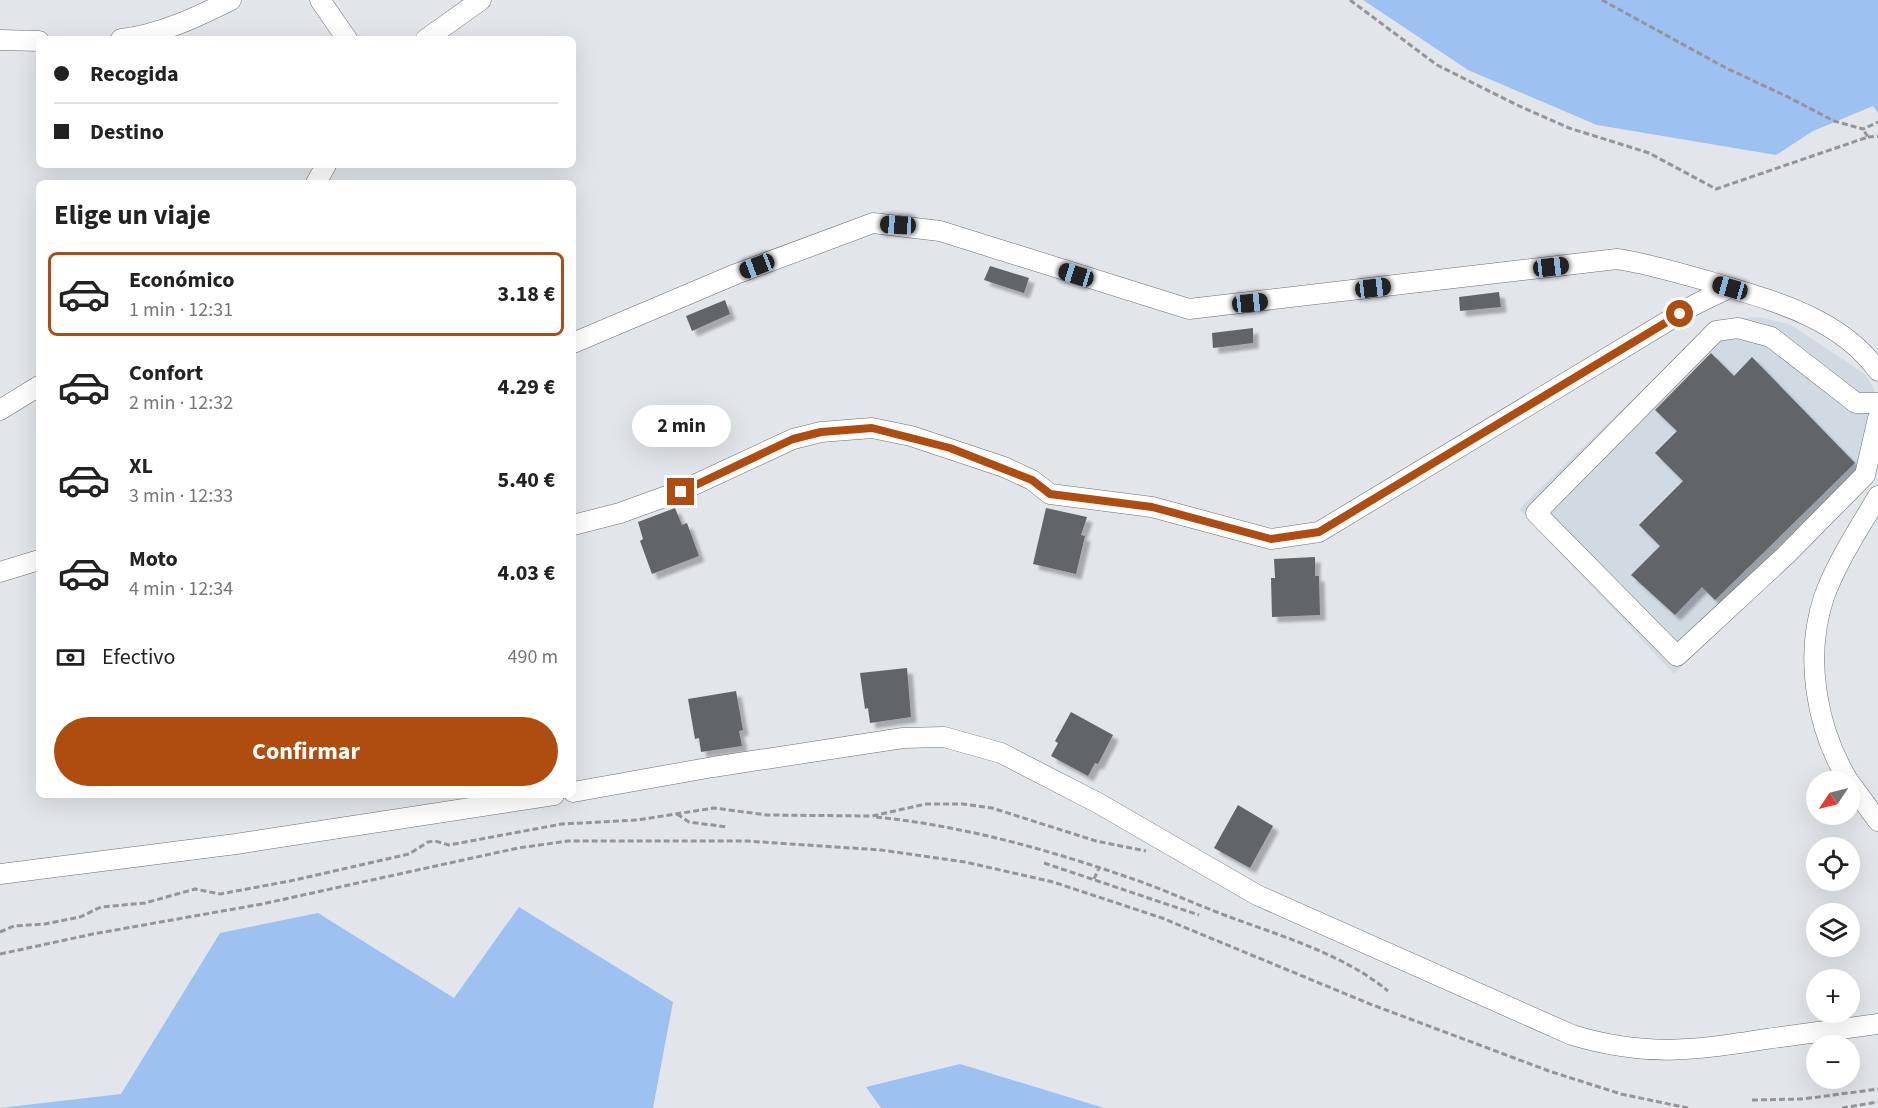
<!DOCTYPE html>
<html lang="es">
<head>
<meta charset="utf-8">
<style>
	:root { --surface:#fff; --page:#f6f6f6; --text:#222; --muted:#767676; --line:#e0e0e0; --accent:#af4d11 }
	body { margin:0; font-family:"Source Sans 3",sans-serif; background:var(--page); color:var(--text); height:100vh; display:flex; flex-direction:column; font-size:22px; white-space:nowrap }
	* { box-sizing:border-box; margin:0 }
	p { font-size:20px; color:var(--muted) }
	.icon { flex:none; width:33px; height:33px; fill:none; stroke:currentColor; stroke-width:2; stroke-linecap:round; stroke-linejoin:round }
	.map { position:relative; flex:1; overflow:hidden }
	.side { position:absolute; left:36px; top:180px; width:540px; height:618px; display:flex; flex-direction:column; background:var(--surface); border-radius:9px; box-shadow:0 6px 24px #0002 }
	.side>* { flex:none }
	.guide { position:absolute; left:36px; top:36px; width:540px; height:132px; border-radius:9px; box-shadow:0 6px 24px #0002; display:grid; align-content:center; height:132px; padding:0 18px; background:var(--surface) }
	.needle { width:39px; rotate:235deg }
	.controls { position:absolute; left:1806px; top:771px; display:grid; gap:12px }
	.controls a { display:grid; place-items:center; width:54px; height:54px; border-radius:50%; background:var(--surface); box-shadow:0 6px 24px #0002; font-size:30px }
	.end { position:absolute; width:27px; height:27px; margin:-14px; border:8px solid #af4d11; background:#fff; box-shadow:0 0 0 3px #fff }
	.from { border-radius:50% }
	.bubble { position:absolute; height:42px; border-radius:21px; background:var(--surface); box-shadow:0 6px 24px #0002; font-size:20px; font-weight:700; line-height:42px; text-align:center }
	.car { position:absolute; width:18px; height:36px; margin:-18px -9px; border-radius:8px; box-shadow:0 0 4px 2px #0007; background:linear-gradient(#222 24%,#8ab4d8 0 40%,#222 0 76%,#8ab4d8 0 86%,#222 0) }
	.guide b { display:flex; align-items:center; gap:21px; height:57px; font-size:22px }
	.guide b+b { border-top:2px solid var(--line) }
	.guide i { width:15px; height:15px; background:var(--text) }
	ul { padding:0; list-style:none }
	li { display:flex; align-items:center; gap:18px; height:84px; margin:0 12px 9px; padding:0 6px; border:3px solid transparent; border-radius:9px }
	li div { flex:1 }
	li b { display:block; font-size:22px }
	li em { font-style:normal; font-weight:700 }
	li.current { border-color:var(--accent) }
	li>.icon { width:54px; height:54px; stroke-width:1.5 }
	h2 { padding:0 18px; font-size:27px; line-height:72px }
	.pay { display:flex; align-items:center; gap:15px; height:66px; padding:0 18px; font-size:22px }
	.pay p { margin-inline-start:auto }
	.button { display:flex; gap:12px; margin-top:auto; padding:12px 18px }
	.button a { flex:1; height:69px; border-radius:36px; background:var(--accent); color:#fff; font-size:24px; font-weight:700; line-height:69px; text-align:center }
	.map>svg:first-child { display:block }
</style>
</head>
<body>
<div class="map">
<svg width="1878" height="1108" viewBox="0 0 1878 1108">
	<defs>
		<filter id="shadow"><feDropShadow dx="5.5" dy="5.5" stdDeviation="1.5" flood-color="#0004"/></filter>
	</defs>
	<rect width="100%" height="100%" fill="#e2e5e9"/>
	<path fill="#d1d9e2" d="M1759,317L1791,325L1866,375L1878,397L1862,490L1674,674L1519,509L1714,321Z"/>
	<path fill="#9dc1f1" d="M1363,0H1878V113L1873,106L1813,131L1776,155L1597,125L1468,70Z
		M519,907L673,1002L653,1108H0L121,1094L220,933L318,913L454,998Z
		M960,1064L1104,1108H881L866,1087Z"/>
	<path fill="#626568" filter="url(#shadow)" d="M990,266L1029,278L1024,293L984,280Z
		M1499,292L1501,307L1460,311L1459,297Z
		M725,300L730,314L692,331L686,316Z
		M1253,328V343L1213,348L1212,333Z
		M1711,353L1734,376L1752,357L1855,463L1715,600L1702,587L1675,615L1631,575L1660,546L1639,525L1683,481L1655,453L1677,431L1655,410Z
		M675,508L682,525L687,523L699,556L652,574L640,541L643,539L638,522Z
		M1046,508L1087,517L1081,535L1085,536L1076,574L1033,564Z
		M1315,557V576H1319L1320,615L1272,617L1271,578H1275L1274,559Z
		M907,668L911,717L870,723L868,708L865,709L860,673Z
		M736,691L743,730L739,731L742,746L701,752L699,738L695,739L688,699Z
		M1071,712L1113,735L1098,764L1095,763L1088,776L1051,756L1058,743L1055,741Z
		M1238,805L1273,826L1250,868L1214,848Z"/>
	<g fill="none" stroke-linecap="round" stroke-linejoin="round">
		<g stroke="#6b6d71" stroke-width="21">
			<path id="minor" d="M320,0L347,39
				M121,39C159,35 197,17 231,0
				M426,39L481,0
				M0,40L39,41
				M316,183L326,165
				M573,343L736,274L873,223L940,231L1189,309L1617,259C1650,264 1679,273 1711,282C1770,300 1840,317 1878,371
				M1878,403H1856L1771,337L1738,328L1716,331L1536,513L1677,656L1786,555L1865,475L1878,418
				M0,410L39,386
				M573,525L620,513L681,491L793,439L821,432L872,428L911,436L1004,467L1032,480L1050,494L1152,507L1271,539L1319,532L1696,304L1729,288
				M0,572L39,560
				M1849,782C1816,728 1804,657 1824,597C1837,561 1859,529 1878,496
				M1850,783L1878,821
				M573,792L713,767L903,738L944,737L1001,753L1098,803L1257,895L1572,1035C1649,1058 1696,1050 1773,1038C1808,1033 1843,1029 1878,1024
				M0,874L236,844L554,795"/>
		</g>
		<path stroke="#939598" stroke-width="3" stroke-dasharray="6 3" stroke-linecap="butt" d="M1350,0L1437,65L1517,105L1569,128L1649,153L1716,189L1868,137L1863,129
			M1602,0L1726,68L1788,97L1834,121L1863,129L1878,122
			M1868,137L1878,136
			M677,814L689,822L727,827
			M876,817C964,826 1050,850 1133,879C1165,890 1195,904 1227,916C1281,936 1343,954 1388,991
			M1044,863L1199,915
			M1094,879L1099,868
			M0,932L14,926L45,924L80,917L101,907L145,903L195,889L220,894L290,881L409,854L428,842L435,841L449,845L562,824L637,820L714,808L767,815L872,816L926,804H963L992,808L1096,841L1146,851
			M0,954L93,934L262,904L518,848L568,841H746L881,850L965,862L1053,882L1162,918L1370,1004L1549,1071L1621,1094L1688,1108
			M1752,1100L1803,1099L1878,1089
			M1842,1108L1878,1102"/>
		<use href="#minor" stroke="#fff" stroke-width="20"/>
	</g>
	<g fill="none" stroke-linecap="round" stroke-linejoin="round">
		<path stroke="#af4d11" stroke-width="8" d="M681,492L793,439L821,432L872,428L950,448L1032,480L1050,494L1152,507L1271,539L1319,532L1680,314"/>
	</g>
</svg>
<div class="controls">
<a><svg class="needle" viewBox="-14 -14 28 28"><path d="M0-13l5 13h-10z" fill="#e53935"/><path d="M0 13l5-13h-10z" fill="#767676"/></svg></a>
<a><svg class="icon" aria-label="locate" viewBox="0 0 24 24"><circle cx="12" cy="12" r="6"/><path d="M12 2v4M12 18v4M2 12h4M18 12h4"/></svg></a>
<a><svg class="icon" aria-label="layers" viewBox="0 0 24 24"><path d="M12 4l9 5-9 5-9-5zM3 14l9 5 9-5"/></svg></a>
<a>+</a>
<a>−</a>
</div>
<i class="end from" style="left:1680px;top:314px"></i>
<i class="end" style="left:681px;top:492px"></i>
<div class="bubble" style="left:632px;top:405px;width:99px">2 min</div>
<i class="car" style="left:898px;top:225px;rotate:273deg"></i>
<i class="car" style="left:757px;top:266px;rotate:249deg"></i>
<i class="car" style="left:1551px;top:267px;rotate:83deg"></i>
<i class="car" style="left:1076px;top:275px;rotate:287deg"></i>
<i class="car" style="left:1373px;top:288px;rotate:83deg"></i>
<i class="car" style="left:1730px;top:288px;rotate:286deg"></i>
<i class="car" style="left:1250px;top:303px;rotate:84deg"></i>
<div class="guide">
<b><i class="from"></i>Recogida</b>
<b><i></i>Destino</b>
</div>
<section class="side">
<h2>Elige un viaje</h2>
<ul>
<li class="current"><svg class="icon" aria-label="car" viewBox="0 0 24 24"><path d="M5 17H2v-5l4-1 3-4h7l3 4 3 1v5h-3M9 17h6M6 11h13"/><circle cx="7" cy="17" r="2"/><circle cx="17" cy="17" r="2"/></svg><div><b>Económico</b><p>1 min · 12:31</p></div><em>3.18 €</em></li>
<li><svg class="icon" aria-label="car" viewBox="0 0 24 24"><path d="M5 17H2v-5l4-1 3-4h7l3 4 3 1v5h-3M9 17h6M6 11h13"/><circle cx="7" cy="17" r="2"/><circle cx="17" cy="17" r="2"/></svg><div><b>Confort</b><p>2 min · 12:32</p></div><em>4.29 €</em></li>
<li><svg class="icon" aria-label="car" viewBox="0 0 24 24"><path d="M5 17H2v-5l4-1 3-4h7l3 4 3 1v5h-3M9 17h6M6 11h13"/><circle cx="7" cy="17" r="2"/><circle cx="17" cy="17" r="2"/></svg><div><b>XL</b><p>3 min · 12:33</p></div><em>5.40 €</em></li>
<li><svg class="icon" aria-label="car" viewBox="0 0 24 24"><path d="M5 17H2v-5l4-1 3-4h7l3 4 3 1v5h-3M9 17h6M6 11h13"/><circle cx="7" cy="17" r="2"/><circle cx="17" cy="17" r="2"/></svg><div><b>Moto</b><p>4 min · 12:34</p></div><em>4.03 €</em></li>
</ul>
<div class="pay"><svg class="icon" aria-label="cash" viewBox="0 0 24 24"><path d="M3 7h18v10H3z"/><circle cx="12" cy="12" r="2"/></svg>Efectivo<p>490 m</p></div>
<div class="button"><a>Confirmar</a></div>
</section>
</div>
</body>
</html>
